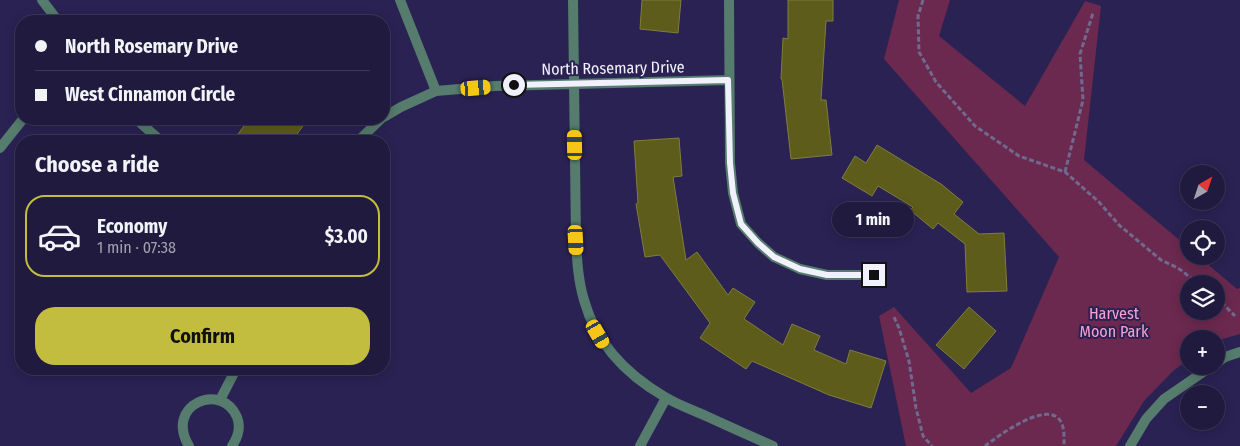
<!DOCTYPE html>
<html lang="en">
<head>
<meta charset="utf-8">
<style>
	:root { --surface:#201a3e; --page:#2d2749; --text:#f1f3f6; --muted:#a2a1b0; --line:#3d3858; --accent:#c2bd3f }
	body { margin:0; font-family:"Fira Sans Condensed",sans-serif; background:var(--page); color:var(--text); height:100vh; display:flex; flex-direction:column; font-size:19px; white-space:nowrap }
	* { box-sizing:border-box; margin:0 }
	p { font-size:16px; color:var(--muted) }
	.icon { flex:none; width:28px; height:28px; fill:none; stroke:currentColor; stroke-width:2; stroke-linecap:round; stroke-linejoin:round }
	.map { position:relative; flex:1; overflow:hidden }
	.panel { position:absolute; left:15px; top:135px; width:375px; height:240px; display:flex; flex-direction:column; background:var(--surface); border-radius:20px; box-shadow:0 2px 12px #0003,0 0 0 1px var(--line) }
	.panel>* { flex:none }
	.hud { position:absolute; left:15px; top:15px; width:375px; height:110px; border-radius:20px; box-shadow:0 2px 12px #0003,0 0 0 1px var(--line); display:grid; align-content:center; height:110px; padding:0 20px; background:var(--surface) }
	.needle { width:32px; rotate:39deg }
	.buttons { position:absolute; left:1180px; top:165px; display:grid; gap:10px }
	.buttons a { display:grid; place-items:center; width:45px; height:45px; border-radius:50%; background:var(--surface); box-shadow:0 2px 12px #0003,0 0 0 1px var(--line); font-size:25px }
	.end { position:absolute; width:22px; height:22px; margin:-11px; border:6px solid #f1f1fd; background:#111; box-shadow:0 0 0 2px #111 }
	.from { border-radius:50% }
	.bubble { position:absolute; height:35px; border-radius:18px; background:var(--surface); box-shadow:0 2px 12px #0003,0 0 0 1px var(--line); font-size:16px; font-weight:700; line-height:35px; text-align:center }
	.car { position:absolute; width:15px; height:30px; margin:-15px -8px; border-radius:6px; box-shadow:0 0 4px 1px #0007; background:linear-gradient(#f5c518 24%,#345 0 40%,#f5c518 0 76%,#345 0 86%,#f5c518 0) }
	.hud b { display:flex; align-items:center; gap:18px; height:48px; font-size:19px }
	.hud b+b { border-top:1px solid var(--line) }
	.hud i { width:12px; height:12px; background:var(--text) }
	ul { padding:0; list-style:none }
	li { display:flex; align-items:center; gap:15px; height:82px; margin:0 10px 8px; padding:0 10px; border:2px solid transparent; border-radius:20px }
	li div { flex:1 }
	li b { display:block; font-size:19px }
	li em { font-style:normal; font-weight:700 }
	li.active { border-color:var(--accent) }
	li>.icon { width:45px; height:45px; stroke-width:1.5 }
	h2 { padding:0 20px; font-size:22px; line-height:60px }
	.button { display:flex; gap:10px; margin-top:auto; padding:10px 20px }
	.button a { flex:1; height:58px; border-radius:20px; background:var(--accent); color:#111; font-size:20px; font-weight:700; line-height:58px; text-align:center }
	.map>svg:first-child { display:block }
</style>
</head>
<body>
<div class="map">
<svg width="1240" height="446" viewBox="0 0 1240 446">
	<rect width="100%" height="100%" fill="#2a2253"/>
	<path fill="#6b294f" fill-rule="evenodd" d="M899,0H950L939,36L1025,106L1085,1L1101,6L1084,160L1189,248V256H1198L1237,289L1240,288V334L1216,341V339H1189V359L1173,371L1144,401L1116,446H906L879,316L894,307L971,393L1011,368L1059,257L884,59ZM1189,284H1216V311H1189Z"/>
	<path fill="#5e5c1a" stroke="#7f7d3e" d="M642,0H681L678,33L640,29Z
		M788,0H833V21H826L821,100H826L832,155L791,159L782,79H781L783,38L788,39Z
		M249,119H308L292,141H233Z
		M679,138L682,176L673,177L686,260L697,252L728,295L733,288L755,302L744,319L783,345L792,324L820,336L814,350L846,364L850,350L886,361L871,408L829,395L752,361L746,369L700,338L710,323L660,255L645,257L636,204L638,203L634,141Z
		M877,145L941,184L963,202L954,214L979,234L1004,233L1007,291L967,292L965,244L938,223L933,229L910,210L913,207L878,186L872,196L842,178L855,156L866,163Z
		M969,307L996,331L964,369L936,345Z"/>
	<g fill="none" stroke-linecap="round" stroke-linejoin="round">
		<path stroke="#6f6a8e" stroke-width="3" stroke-dasharray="5 2.5" stroke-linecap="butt" d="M923,0L918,16L919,52L936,82L975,126L1019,156L1065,172L1099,202L1119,225L1161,260L1178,268L1199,284
			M1065,172L1083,100L1080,54L1093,13
			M1216,297L1235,316
			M894,317L899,328L909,361L916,408L923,436L932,446
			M985,446C998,436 1044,402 1059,419C1065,426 1064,437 1064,446"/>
		<path stroke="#557c6c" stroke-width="10" d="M42,0L58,21
			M400,0L436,91
			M573,0L576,240C577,260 578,280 584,300C596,343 627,375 665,397C678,405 693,410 706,416C728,426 750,436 773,446
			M729,0L730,163L733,193L741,224L758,243L774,257L800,269L827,275H874
			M384,117L401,107L436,91L495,86L729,80
			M136,119L161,141
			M358,141L381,119
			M0,148L23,119
			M1216,363L1225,357L1240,352
			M220,400L236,369
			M189,446C164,405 221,381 237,417C241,427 238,437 232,446
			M640,446L666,398
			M1130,446L1146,419L1164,399L1212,366"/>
	</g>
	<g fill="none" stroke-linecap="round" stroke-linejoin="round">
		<path stroke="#f1f1fd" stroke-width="6" d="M514,85L728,80L730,163L733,193L741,224L758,243L774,257L800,269L827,275H874"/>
	</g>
	<g text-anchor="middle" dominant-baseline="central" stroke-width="4" stroke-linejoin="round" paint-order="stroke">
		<g font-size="16" fill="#f1f1fd" stroke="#2a2253">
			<text transform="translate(613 68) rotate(-1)">North Rosemary Drive</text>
		</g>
		<g font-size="16" fill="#f7a1ce" stroke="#2a2253">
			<text x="1114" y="313">Harvest<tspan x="1114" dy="18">Moon Park</tspan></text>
		</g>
	</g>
</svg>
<div class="buttons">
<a><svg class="needle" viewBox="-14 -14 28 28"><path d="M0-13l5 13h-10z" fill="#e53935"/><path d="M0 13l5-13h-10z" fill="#a2a1b0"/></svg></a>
<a><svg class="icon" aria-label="locate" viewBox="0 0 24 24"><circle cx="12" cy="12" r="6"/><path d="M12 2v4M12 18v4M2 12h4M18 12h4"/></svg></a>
<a><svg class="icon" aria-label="layers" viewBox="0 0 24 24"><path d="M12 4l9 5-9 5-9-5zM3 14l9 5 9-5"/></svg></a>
<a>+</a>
<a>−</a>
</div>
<i class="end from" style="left:514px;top:85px"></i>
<i class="end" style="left:874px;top:275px"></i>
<div class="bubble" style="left:832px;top:202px;width:82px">1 min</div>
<i class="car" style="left:476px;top:88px;rotate:85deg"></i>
<i class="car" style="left:575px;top:145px;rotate:359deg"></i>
<i class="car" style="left:576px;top:240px;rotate:177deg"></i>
<i class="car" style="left:598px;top:334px;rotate:150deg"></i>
<div class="hud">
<b><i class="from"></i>North Rosemary Drive</b>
<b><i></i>West Cinnamon Circle</b>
</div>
<section class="panel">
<h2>Choose a ride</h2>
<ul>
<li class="active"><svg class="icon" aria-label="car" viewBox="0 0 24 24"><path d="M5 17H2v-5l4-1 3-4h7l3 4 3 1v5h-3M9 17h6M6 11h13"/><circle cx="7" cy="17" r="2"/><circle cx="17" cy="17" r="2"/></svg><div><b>Economy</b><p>1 min · 07:38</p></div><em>$3.00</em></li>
</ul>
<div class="button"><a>Confirm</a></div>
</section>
</div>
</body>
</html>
